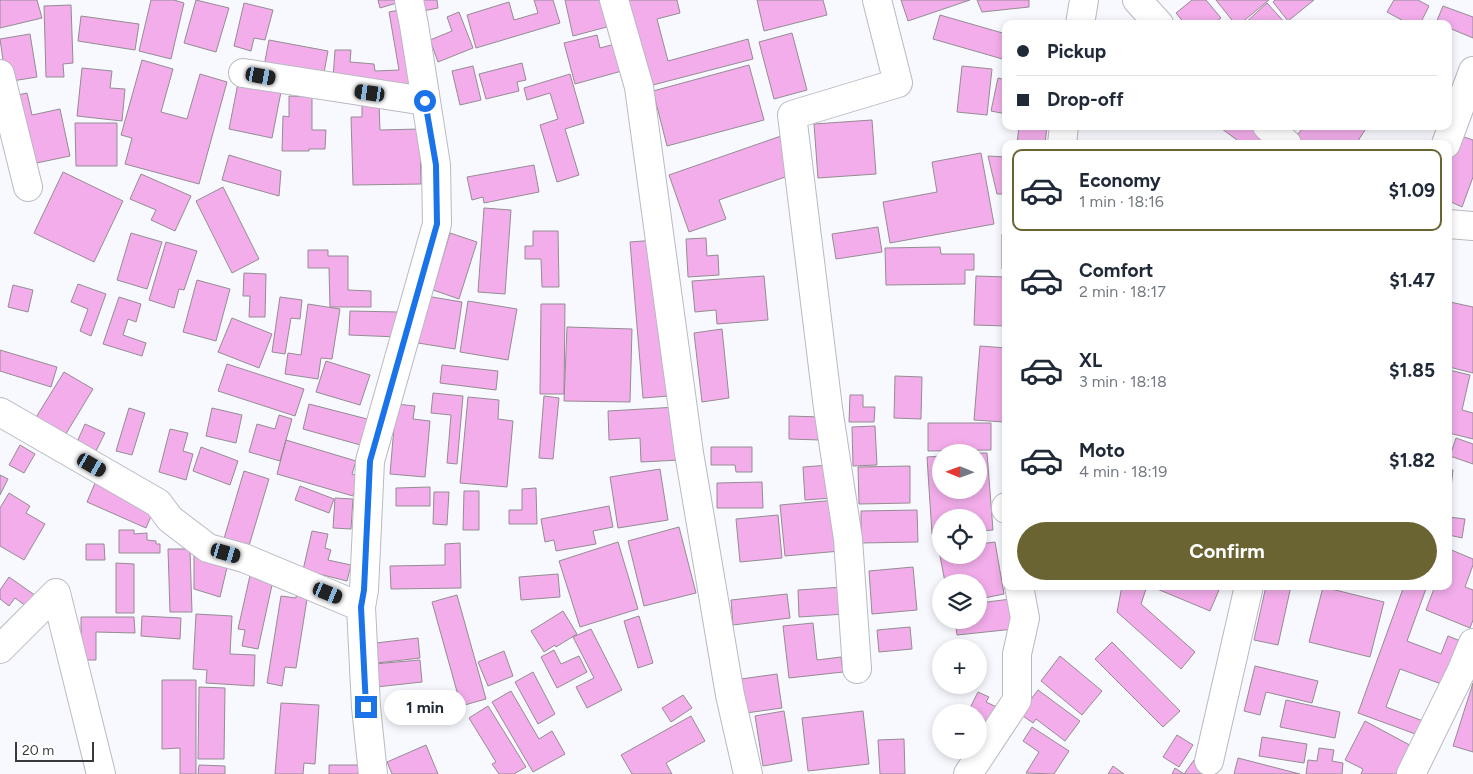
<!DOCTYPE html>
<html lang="en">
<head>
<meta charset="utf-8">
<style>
	:root { --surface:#fff; --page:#f2f2f3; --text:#1f2937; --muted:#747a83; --line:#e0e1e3; --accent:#696431 }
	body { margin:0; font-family:Figtree,sans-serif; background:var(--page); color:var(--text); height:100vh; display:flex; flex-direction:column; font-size:19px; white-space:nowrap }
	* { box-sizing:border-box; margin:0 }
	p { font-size:16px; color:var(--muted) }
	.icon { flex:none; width:28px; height:28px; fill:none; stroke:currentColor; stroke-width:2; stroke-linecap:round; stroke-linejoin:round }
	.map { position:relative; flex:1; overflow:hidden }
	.panel { position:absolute; left:1002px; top:140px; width:450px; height:450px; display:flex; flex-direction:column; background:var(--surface); border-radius:10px; box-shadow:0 2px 8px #0003 }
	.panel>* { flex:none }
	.banner { position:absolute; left:1002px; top:20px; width:450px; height:110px; border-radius:10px; box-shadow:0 2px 8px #0003; display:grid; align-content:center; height:110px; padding:0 15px; background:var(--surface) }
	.needle { width:32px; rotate:271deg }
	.fabs { position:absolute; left:932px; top:444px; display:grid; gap:10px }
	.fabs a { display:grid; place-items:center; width:55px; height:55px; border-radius:50%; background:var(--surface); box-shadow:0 2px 8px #0003; font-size:25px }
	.scale { position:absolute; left:15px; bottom:12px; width:79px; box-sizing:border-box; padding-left:5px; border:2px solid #38393d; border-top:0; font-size:14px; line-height:18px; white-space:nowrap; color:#38393d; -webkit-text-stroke:4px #fff; paint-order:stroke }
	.end { position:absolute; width:22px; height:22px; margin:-11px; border:6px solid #1a73e8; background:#fff; box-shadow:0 0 0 2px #fff }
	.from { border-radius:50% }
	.bubble { position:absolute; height:35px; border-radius:18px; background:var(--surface); box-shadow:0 2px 8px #0003; font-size:16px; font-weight:700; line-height:35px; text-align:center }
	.car { position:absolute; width:15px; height:30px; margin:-15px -8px; border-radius:6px; box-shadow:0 0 4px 1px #0007; background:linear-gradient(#222 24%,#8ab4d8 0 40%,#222 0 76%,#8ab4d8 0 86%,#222 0) }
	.banner b { display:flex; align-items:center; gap:18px; height:48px; font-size:19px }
	.banner b+b { border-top:1px solid var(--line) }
	.banner i { width:12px; height:12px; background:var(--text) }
	ul { padding:9px 0 0; list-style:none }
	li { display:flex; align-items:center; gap:15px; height:82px; margin:0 10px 8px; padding:0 5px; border:2px solid transparent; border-radius:10px }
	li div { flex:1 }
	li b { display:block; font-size:19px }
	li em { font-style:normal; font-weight:700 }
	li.active { border-color:var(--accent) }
	li>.icon { width:45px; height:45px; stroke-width:1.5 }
	.cta { display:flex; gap:10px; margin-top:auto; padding:10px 15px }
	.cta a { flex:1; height:58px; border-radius:30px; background:var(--accent); color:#fff; font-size:20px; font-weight:700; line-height:58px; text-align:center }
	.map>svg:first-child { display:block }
</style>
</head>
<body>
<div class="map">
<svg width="1473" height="774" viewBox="0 0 1473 774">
	<rect width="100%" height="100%" fill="#f8f8ff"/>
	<path fill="#f2adea" stroke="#958c93" d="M0,0H37L42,18L0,28Z
		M151,0H174L184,3L171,59L139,51Z
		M196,0L229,8L216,52L184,43Z
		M378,0H399L400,2L380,8Z
		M420,0H437L438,8L423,11Z
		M534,0H553L560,23L476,48L467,15L509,2L514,20L538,13Z
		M565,0H612L618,24L573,36Z
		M627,0H677L680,13L657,19L668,61L748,39L753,59L649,86Z
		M757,0H823L827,15L764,31Z
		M901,0H970L908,21Z
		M977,0H1029V7L982,12Z
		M1192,0H1206L1221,18L1213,24H1185L1176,13Z
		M1216,0H1269L1240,24H1235Z
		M1275,0H1314L1288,21L1273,2Z
		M1394,0H1418L1429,6L1420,24H1409L1387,12Z
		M244,3L273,10L265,40L254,38L251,51L234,46Z
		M1267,3L1286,24H1244Z
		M71,5L73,63L63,64L64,77H46L44,6Z
		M1443,6L1473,17V38L1449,28V24L1436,23Z
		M405,9L417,87L333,78L335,50H351L350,62L374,64L375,71L399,70L389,12Z
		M459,12L473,48L438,62L430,40L452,31L447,17Z
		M940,15L1006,34V60L933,39Z
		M81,16L139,24L135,50L78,41Z
		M792,33L807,90L774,99L759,42Z
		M30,34L37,77L6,82L0,39Z
		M597,35L600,48L622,42L629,69L575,84L564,43Z
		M269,40L328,51L323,78L264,66Z
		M142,60L173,69L161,112L187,119L200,74L227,82L199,184L125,164L132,138L121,135Z
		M522,63L526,80L517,82L519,91L486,99L479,74Z
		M749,65L764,120L667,146L653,91Z
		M473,66L481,100L460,105L452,71Z
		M962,66L992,69L987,115L957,112Z
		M82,68L112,71L110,88L125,89L122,121L77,116Z
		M570,74L584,123L565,129L579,175L557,182L540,125L558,119L550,93L527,100L524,88Z
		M998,78L1006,80V114L991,111Z
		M238,83L281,92L272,138L229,129Z
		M27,93L32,115L60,109L70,156L27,165L13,96Z
		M289,96L312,97V130H326L325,149H309V151H282L283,116L289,117Z
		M379,103L380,130L420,129L421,184L353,185L351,117H362V104Z
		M872,120L876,174L818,178L814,124Z
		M75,123H117V166H76Z
		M1019,126H1047L1045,144H1017Z
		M1218,126H1252L1278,144H1235L1237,140Z
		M1304,126H1359L1365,130L1356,144H1306L1296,137Z
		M1458,135L1473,140V177L1462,207L1449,201V159Z
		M781,136L794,174L719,200L726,219L689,232L669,175Z
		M981,153L994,224L890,243L883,202L937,192L932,162Z
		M229,155L281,171L279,196L222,180Z
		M988,156L1006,157V194H997Z
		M534,165L539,192L484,203L483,197L472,200L467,177Z
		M63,172L123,201L94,262L34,233Z
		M141,174L191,196L175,231L151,220L156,210L130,199Z
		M223,187L259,259L232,273L196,201Z
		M484,208L511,210L505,294L478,292Z
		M878,227L882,252L836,259L832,234Z
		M533,231H558L559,287H542L541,259H525V246H533Z
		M131,233L162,242L147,289L117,280Z
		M450,233L477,242L459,299L433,290Z
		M1002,234H1006V269H1002Z
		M706,238L707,256L718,255L719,275L688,277L686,239Z
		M656,240L669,396L643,398L630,242Z
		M166,242L197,251L184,290L179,289L174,308L149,300Z
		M940,247L941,254H974V270H965V284L886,285L885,248Z
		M308,250H328V256H348V290L371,291V307H330L329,268H308Z
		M244,273L266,274L265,317H249L250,296H243Z
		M764,276L768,320L717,324L716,310L695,312L692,281Z
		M976,276L1006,277V326L974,325Z
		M197,280L230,289L216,341L183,332Z
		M78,284L106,294L91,336L80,331L88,309L71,302Z
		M13,285L33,290L28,312L8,307Z
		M426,296L462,302L455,349L418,343Z
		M119,297L141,304L136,322L128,319L123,335L146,343L142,356L103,344Z
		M280,297L302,300L300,319L291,318L285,354L272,352Z
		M468,301L517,309L508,360L460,352Z
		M1450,302L1473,307V373L1449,367V308Z
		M308,304L340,309L332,359L321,358L318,379L285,374L288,353L301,355Z
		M541,304H565L564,394H540Z
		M350,311L399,312L398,337L349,335Z
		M232,318L272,334L259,368L218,352Z
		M567,327L632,329L630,402L564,401Z
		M722,329L729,398L702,402L694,333Z
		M980,346L1006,348V393L1004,422L974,420Z
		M0,350L57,367L51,387L0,371Z
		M326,361L370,375L360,405L316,392Z
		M227,364L304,389L295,416L218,391Z
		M442,365L498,371L496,390L440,383Z
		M1449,370L1470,375L1462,410L1473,413V439L1449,433Z
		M64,372L93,389L64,437L35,419Z
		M895,376L922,377L921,419L894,418Z
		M433,393L463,396L457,464L447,463L451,415L431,413Z
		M850,395H863V407H875L874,422H849Z
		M544,396L559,398L553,459L539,458Z
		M468,397L499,400L498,419L513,421L507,487L460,483Z
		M309,404L371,420L364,446L303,429Z
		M396,404L415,406L413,419L430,421L425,477L390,474Z
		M677,407L680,460L641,462L640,438L609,440L608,411Z
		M129,408L145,413L132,455L116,451Z
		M212,408L242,415L236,443L206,436Z
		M279,415L292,419L280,461L249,452L257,424L275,429Z
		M789,416L821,417L820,440L789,439Z
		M928,423H991V450L928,451Z
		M85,424L105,433L96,451L77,442Z
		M875,426L877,465L853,466L852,427Z
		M170,429L188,433L183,451L193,454L186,480L159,472Z
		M1456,438L1473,444V464L1450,456Z
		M286,440L356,461L352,474L359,476L353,496L277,474Z
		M20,445L35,454L24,473L9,465Z
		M201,447L238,461L230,485L193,471Z
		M711,447H752V472H736L735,465H711Z
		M979,453H987L993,530L979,531V518H941V533L932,534L927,457L941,456V490H979Z
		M830,465L832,498L805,500L803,467Z
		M910,466V503L859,504L858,467Z
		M660,469L668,520L618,528L610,477Z
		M1449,469L1453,470L1449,506Z
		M244,471L269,479L248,549L223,542Z
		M0,475L8,479L0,495Z
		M762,482L763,508H717V483Z
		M95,483L154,509L146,528L87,502Z
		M300,486L334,499L329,513L295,500Z
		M430,487V506H396V488Z
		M536,488L537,524H509V510H522V489Z
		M464,491H479V530H463Z
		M434,492H449L447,525L433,524Z
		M9,493L30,506L26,513L45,524L24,560L0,546V508Z
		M335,498L353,499L351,529L333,528Z
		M836,500L840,551L785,556L780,505Z
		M609,506L613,527L593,531L596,544L556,551L554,540L545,542L541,519Z
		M917,510L918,542L861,543V511Z
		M778,515L782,558L740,562L736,519Z
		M1449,517L1465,519L1462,538L1449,535Z
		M679,527L696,593L644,606L628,541Z
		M119,530H134V534L147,533V540L156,541V544H160V553H119Z
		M312,531L328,534L325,548L331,550L328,560L351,565L347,581L303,570Z
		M618,542L638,609L580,627L559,561Z
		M995,542L1004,594L979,599V582H945L939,551H941V555H979V544Z
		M460,543L461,588L391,589L390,566L445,565V544Z
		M86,544H104L105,560H86Z
		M168,549H190L192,612H170Z
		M1449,549L1473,559V565L1465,587L1473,590V620L1470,628L1426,610L1435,586H1449Z
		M194,552L229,559L220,597L194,589Z
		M116,563L134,564V613H116Z
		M913,567L917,610L872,614L869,571Z
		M251,571L274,576L258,649L242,646L245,630L238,629Z
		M558,574L560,597L521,600L519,577Z
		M9,577L39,598L30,609L15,598L9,606L0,599V590Z
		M1122,586H1139L1146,589L1141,604L1195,652L1181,669L1117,612Z
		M1150,586H1210L1219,590L1210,611Z
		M1266,586H1291L1278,645L1254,640Z
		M1404,586H1427L1407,641L1441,654L1448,636L1463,642L1447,686L1400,669L1386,707L1423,721L1418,735L1358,713Z
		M843,587L845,614L799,617L798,590Z
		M1323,587L1384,602L1370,657L1309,642Z
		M297,591L308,593L296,668L285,667L282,686L267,683L281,596L296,598Z
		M787,594L790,618L733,625L731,600Z
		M457,595L486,699L461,706L432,602Z
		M1011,599L1014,629L957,635L955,620H979V603Z
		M563,611L577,634L556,647L555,645L544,652L531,631Z
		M196,614L232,616L230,654L255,655L254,686L206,683L207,670L193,669Z
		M142,616L181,618L180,639L141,636Z
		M639,616L653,663L638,668L624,621Z
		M81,617H134L135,633L96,632V660H81Z
		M813,623L817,660L841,657L843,672L789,678L783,626Z
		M910,627L912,649L879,652L877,630Z
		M591,629L622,690L587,708L576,687L594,678L573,637Z
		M418,638L420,658L377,663L376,643Z
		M1112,642L1180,711L1163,727L1095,659Z
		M554,650L561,664L579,656L587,672L557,688L541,657Z
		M504,651L513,676L488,686L478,662Z
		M1060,656L1102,691L1082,715L1041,681Z
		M420,660L422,682L376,687L374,664Z
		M1255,666L1318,681L1312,703L1266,692L1260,715L1244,711Z
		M533,672L555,714L538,724L515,682Z
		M777,674L782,708L746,713L741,679Z
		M162,680H196V774H180V748L162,749Z
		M1473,683V752L1453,746Z
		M199,687L225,688L224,759H198Z
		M1038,690L1080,721L1065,741L1036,719L1033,723L1020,714Z
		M511,691L539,739L552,731L565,754L533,772L492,702Z
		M978,692L989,697L986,702L1001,709L979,747V712H968Z
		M683,695L692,708L671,722L662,708Z
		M1286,700L1340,712L1335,738L1280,727Z
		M281,703L319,705L315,764L304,763L303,774H275Z
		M488,706L526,767L514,774H499L492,764L496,762L469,718Z
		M784,711L792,761L763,766L755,716Z
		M863,711L869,764L808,771L802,718Z
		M691,716L705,741L666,763L672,774H632L621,755Z
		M1365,721L1417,749L1405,774H1361L1363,769L1345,760Z
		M1032,727L1069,751L1054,774L1026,773L1039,752L1023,741Z
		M1177,735L1193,745L1179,767L1163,757Z
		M1262,737L1307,744L1304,763L1259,756Z
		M904,739L905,774H880L878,740Z
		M426,745L438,774H392L387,762Z
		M1319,748L1334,750L1332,761L1343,763L1342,774H1306L1308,760L1317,761Z
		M1238,758L1300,774H1234Z
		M1194,760L1214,774H1172L1175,768L1184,774Z
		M199,765L225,766V774H198Z
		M329,765H361V774H329Z
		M1113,766L1124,774H1108Z"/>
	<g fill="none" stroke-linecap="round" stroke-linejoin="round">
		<g stroke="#b9b9c3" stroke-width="30">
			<path id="minor" d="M614,0L639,87L689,453L730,695L748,774
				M1137,0L1159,24
				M1080,24L1084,0
				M243,73L425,101
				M0,74L28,187
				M1267,126L1287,144
				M1062,144L1064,126
				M1446,144L1473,71
				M1449,224L1473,226
				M0,412L158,503L170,519L208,548L244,558L361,607
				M1006,507V509
				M56,593L101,774
				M0,649L56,593
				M857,669L848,539L828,408L792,115L898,83L877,0
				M1209,761L1249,586
				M373,774L366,707L361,607L364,590L370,461L437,224L436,165L414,25L409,0
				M968,774L1017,700V654L1025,618L1019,586
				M1411,774L1461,672L1473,643"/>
		</g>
		<use href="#minor" stroke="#fff" stroke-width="28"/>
	</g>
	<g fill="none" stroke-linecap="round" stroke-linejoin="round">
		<path stroke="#1a73e8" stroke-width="6" d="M366,707L361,607L364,590L370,461L437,224L436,165L425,101"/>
	</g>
</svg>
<div class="fabs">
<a><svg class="needle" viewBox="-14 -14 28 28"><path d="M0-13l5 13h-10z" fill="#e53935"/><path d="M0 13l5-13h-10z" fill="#747a83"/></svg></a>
<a><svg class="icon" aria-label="locate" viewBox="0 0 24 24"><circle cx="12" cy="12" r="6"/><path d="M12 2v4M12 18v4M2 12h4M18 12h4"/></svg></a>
<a><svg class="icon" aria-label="layers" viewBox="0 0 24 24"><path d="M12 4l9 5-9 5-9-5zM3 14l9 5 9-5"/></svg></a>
<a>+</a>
<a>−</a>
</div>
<div class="scale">20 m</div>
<i class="end from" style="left:425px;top:101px"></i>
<i class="end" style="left:366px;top:707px"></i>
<div class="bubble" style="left:384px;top:690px;width:82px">1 min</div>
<i class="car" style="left:261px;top:76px;rotate:100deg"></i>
<i class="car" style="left:370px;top:93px;rotate:278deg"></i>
<i class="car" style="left:92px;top:465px;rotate:120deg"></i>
<i class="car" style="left:226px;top:553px;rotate:106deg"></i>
<i class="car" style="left:328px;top:593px;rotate:112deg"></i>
<div class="banner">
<b><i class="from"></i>Pickup</b>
<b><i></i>Drop-off</b>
</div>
<section class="panel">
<ul>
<li class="active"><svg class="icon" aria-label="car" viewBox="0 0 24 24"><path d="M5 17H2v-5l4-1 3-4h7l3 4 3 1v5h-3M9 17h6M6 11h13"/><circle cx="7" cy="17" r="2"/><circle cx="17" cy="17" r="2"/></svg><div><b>Economy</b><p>1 min · 18:16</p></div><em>$1.09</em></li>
<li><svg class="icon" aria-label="car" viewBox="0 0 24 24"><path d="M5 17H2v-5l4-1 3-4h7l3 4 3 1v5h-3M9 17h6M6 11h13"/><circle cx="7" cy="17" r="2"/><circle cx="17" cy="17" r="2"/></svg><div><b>Comfort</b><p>2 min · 18:17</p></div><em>$1.47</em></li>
<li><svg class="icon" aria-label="car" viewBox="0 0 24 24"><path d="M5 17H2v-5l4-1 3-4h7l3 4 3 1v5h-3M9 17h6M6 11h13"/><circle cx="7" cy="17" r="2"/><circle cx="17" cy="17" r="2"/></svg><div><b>XL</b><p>3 min · 18:18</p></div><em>$1.85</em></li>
<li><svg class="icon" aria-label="car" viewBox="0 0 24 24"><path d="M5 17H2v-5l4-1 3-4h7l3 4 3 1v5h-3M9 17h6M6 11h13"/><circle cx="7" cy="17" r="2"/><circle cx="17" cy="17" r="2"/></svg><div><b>Moto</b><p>4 min · 18:19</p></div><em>$1.82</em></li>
</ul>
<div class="cta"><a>Confirm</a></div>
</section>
</div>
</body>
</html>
